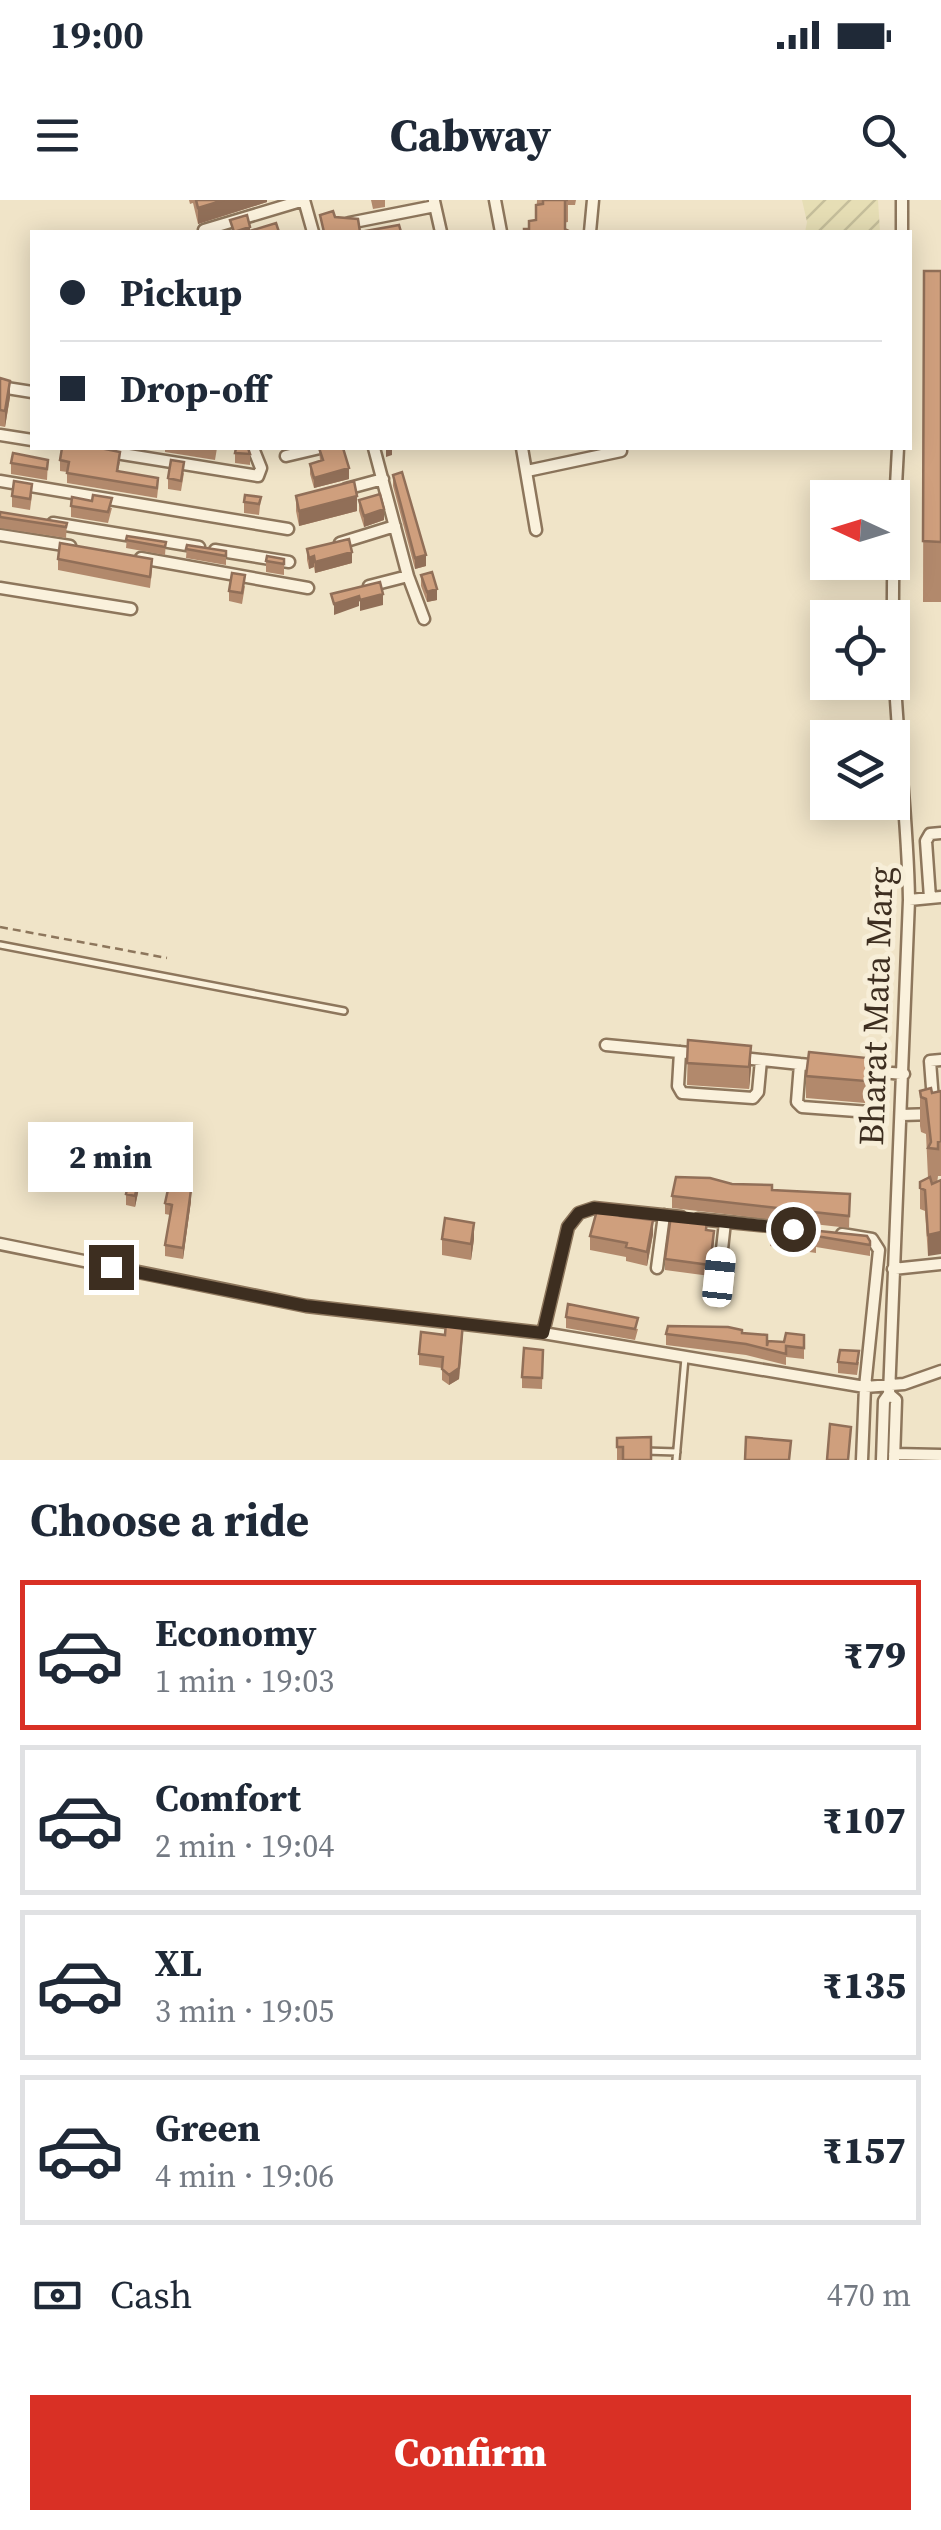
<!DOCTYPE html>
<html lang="en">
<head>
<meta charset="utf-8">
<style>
	:root { --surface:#fff; --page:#f6f6f7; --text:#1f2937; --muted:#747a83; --line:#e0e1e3; --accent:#d93025 }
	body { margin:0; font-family:"Source Serif 4",serif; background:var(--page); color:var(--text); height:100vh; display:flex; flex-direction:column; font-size:38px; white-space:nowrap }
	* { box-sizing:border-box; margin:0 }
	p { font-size:32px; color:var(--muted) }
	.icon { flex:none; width:55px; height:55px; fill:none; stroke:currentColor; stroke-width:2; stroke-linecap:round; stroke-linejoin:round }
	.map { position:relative; height:1260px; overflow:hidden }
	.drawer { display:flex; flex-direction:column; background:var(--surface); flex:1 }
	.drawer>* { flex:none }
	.hud { position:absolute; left:30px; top:30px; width:882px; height:220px; border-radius:0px; box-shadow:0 5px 25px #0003; display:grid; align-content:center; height:220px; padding:0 30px; background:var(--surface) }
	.needle { width:65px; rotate:274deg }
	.controls { position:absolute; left:810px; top:280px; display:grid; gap:20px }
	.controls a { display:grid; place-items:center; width:100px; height:100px; border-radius:0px; background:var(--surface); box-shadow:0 5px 25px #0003; font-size:50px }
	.end { position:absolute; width:45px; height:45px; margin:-22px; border:12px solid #3d2e20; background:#fff; box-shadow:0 0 0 5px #fff }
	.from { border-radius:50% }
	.bubble { position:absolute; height:70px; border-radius:0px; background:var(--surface); box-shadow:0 5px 25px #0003; font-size:32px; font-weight:800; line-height:70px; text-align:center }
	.car { position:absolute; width:30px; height:60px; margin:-30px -15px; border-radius:12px; box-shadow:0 0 8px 2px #0007; background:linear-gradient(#fff 24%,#345 0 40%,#fff 0 76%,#345 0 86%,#fff 0) }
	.hud b { display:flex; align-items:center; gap:35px; height:95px; font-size:38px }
	.hud b+b { border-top:2px solid var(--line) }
	.hud i { width:25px; height:25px; background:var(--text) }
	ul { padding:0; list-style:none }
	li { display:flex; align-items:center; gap:30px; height:150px; margin:0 20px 15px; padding:0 10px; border:5px solid var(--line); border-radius:0px }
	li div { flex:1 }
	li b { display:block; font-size:38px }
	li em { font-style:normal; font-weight:800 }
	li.selected { border-color:var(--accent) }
	li>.icon { width:90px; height:90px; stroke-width:1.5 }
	h2 { padding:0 30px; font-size:45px; line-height:120px }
	.pay { display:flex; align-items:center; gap:25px; height:110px; padding:0 30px; font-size:38px }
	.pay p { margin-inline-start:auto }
	.cta { display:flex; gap:20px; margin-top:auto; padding:20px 30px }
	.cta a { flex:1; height:115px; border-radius:0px; background:var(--accent); color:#fff; font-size:40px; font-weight:800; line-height:115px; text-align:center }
	.status { display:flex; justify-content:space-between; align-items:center; height:70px; padding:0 50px; background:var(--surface); direction:ltr }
	.status svg { height:28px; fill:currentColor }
	header { display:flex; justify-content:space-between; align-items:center; height:130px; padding:0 30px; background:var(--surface); font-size:45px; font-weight:800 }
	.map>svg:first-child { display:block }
</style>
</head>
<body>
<div class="status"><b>19:00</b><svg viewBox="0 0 49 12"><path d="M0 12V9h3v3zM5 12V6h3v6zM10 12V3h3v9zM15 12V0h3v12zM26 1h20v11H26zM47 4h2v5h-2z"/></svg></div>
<header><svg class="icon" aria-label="menu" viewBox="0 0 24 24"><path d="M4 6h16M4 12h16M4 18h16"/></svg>Cabway<svg class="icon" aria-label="search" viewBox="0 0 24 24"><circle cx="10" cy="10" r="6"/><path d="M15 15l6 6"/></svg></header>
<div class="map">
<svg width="941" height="1260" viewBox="0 0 941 1260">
	<defs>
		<pattern id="farmland-furrows" width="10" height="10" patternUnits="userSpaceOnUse" patternTransform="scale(2.5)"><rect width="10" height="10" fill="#e6deb5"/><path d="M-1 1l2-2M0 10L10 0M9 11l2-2" fill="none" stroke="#c6bf9b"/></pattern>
	</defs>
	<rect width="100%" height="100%" fill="#f0e4c8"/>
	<path fill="url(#farmland-furrows)" d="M802,0H878L880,32H805L807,22Z"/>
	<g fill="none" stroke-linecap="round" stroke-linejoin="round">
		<g stroke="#8d765c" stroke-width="10">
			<path id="service" d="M0,745L344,811
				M645,1251L677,1252
				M676,1260L685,1158"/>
		</g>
		<g stroke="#8d765c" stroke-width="15">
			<path id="minor" d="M304,0L313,32
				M495,0L501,32
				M902,0V32
				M434,1L441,32
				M349,23L435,6
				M204,30L304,0
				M590,32L593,0
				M0,187L32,192
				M0,235L32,240
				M85,248L258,276L261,268L253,248
				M374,248L408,376L424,419
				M522,248L536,330
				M286,256L320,248
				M527,271L621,251L620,248
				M0,281L288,329
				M346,289L383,279
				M53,323L199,347
				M0,335L70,346
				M340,343L395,326
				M215,350L289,362
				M141,358L308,388
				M369,386L408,376
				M0,388L131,409
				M930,698L926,641L930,634L941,633
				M909,700L941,697
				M606,845L700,854
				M680,852L678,886L682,893L753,898L758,892L761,860
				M742,858L819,866
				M800,864L797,902L802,907L870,912L874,906L876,872
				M856,870L904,874
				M902,915L934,914L930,861L941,860
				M698,1019L781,1027
				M842,1034L872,1039L879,1050L865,1187L862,1260
				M0,1044L306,1106L543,1133L865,1187L904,1184L941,1171
				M657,1068L664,1015
				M893,1069L941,1064
				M719,1077L725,1022
				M543,1133L568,1027L579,1013L594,1008L681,1017
				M889,1194L896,1200L894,1260
				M894,1254L941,1255
				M882,1260L884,1201L889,1194L909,700C908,621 897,542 894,463C891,391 894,319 898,248"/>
		</g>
		<path stroke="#8d765c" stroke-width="2.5" stroke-dasharray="8 5" stroke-linecap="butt" d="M0,727L167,758"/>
		<use href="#service" stroke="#faf1dc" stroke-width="5"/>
		<use href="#minor" stroke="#faf1dc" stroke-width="10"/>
	</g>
	<path fill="#b2896c" d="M189,0H267V2L198,24L193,3L190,4Z
		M371,0H385V7L373,9Z
		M537,0H576L575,5H568V22L529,29L536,20Z
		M924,71H941V402H923Z
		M0,178L10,197L5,227L0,226Z
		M165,248H217L215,260L165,252Z
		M319,248L349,279L314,288L310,274V264L320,261Z
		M235,253L250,254V265L235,263Z
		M48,260L47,280L11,274V263Z
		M60,260L120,262L118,271L158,289L157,298L67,283V272L60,271Z
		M184,273L181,291L168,289V278Z
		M393,275L426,366L415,369L393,286Z
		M32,295L30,310L12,307V296Z
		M296,296L357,311L299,326L296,311Z
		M261,297L259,315L244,313V302Z
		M359,300L384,320L364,327L359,311Z
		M71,306L112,308L108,323L71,317Z
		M0,312L67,323L66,338L0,328Z
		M127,336L166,342L165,355L126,348Z
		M187,345L226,351V365L186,358Z
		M307,349L352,363L315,373L314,367L309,369L307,360Z
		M58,359L152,370L150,388L58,370Z
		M284,359V375L266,372V361Z
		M421,375L437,400L427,402L421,386Z
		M245,386L242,404L229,401V391Z
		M688,840L751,868L749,889L687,885Z
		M806,876L867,879L865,903L806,898Z
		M920,891L932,893L941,891V976H938L928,1056L925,1011L920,1009V982L928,978L926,934L921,932L920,926Z
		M732,984L772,990L850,994L849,1028L672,1008V996Z
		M139,988L135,1007L126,1005V994Z
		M191,1001L183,1059L165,1056V1045L170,1015L165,1014V1003Z
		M622,1016L653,1034L647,1066L626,1061V1057L590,1050V1036Z
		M771,1026L870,1041V1056L816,1047V1053L770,1046Z
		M707,1030L714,1042L710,1076L665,1070V1059Z
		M442,1039H474L471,1060L442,1055Z
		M566,1117L638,1129L635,1140L566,1128Z
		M742,1133L767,1143L784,1142L804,1135V1159L786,1157V1165L746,1155L666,1145V1134Z
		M463,1134L459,1179L449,1185L442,1180V1168L419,1165V1154L445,1135Z
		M543,1150L542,1189L522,1188V1177Z
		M838,1162H859L857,1175L838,1173Z
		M617,1238L651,1260H617Z"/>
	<path fill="#916f58" d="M224,0H267V2L198,24V8Z
		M250,27V32H234Z
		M10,181V197L5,227V211Z
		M386,248H392V255L386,257Z
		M349,268V279L314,288V278Z
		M357,296V311L299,326V311Z
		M384,309V320L364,327V316Z
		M352,352V363L315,373V362Z
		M426,355V366L415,369V358Z
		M314,356V367L309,369V358Z
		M437,389V400L427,402V392Z
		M383,394V405L360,411V400Z
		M359,396V406L334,415V404Z
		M751,846V868L749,889V867Z
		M139,977V988L135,1007V996Z
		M191,990V1001L183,1059V1048Z
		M653,1020V1034L647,1066V1052Z
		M474,1023V1039L471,1060V1044Z
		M941,1032V1054L928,1056V1035Z
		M463,1123L459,1179L449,1185V1175Z"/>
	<path fill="#cf9f7d" stroke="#916f58" stroke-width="2.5" d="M196,0H224L198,8Z
		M543,0H568H565V29L571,32H524V29H529V21L536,20V5L543,4Z
		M333,11L335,17L358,19L360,32L399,25L401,32H324L320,15Z
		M247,15L250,27L234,32L230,20Z
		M276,23L279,32H250V31Z
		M924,71H941V342L923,341Z
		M0,178L10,181L5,211L0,210Z
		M62,248H100L120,252L117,271L158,278L157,288L67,273L69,262L60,260Z
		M236,248H248L250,254L235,253Z
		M319,248H343L349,268L314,278L310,264L323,260Z
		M13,253L48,260L47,269L11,263Z
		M171,260L184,262L181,281L168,278Z
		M402,272L426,355L415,358L393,275Z
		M14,281L32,284L30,299L12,296Z
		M354,281L357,296L299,311L296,296Z
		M380,294L384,309L364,316L359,300Z
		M93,295L112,298L108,312L71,306L72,297L92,301Z
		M245,295L261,297L259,304L244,302Z
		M0,312L67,323L66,327L0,317Z
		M127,336L166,342L165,347L126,340Z
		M349,339L352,352L315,362L314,356L309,358L307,349Z
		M60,343L152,359L150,377L58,359Z
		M187,345L226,351V356L186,349Z
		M267,356L284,359V364L266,361Z
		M432,372L437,389L427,392L421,375Z
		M232,373L245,375L242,393L229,391Z
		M380,382L383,394L360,400L359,396L334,404L331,394Z
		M688,840L751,846L749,867L687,863Z
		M809,852L867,858L865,881L806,876Z
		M931,888L932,893L941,891V941L938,942V949L928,948L931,942L926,899L921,897L920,891Z
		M130,975L139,977L135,996L126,994Z
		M676,977L710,978L732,984L772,985V990L850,994L849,1016L672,996Z
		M930,977L932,984L941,980V1032L928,1035L925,990L920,988V982Z
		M169,985L191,990L183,1048L165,1045L172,1005L165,1003Z
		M599,1003L622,1006L620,1016L653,1020L647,1052L626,1047L627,1043L590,1036Z
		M671,1015L707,1019L706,1030L714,1031L710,1065L665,1059Z
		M445,1018L474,1023L471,1044L442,1039Z
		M771,1026L867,1036L870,1041V1045L816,1036V1042L770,1035Z
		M568,1104L638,1118L635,1129L566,1117Z
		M446,1122L463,1123L459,1168L449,1175L442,1169L443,1157L419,1154L421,1132L445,1135Z
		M668,1126L728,1127L742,1130V1133L767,1135V1146L768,1141L784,1142L786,1133L804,1135V1148L786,1146V1154L746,1144L666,1134Z
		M524,1148L543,1150L542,1178L522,1177Z
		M840,1150L859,1151L857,1164L838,1162Z
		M830,1224L851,1227L848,1260H827Z
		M651,1237V1260H623V1247H617V1238Z
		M746,1237L791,1241L789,1260H745Z"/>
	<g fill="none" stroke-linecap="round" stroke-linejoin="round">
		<path stroke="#3d2e20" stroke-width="12" d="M111,1067L306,1106L543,1133L568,1027L579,1013L594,1008L793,1029"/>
	</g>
	<g text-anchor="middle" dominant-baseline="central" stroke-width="10" stroke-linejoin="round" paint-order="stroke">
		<g font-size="35" fill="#3d2e20" stroke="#f7eed8">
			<text transform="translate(876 806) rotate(-88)">Bharat Mata Marg</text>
		</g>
	</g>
</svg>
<div class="controls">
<a><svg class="needle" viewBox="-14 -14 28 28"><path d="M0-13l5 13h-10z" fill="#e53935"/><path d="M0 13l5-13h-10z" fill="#747a83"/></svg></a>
<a><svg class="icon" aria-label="locate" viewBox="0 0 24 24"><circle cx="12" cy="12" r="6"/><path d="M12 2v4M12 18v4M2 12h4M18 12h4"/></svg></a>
<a><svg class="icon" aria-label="layers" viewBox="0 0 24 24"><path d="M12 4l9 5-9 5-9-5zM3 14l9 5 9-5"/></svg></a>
</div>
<i class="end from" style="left:793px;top:1029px"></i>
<i class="end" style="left:111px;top:1067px"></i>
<div class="bubble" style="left:28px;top:922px;width:165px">2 min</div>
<i class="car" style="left:719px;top:1077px;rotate:6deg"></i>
<div class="hud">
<b><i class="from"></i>Pickup</b>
<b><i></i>Drop-off</b>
</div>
</div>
<section class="drawer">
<h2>Choose a ride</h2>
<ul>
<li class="selected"><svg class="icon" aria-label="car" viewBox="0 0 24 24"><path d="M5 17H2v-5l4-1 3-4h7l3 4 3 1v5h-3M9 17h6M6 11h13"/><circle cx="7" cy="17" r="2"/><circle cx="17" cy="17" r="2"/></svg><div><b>Economy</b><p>1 min · 19:03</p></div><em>₹79</em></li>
<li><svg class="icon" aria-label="car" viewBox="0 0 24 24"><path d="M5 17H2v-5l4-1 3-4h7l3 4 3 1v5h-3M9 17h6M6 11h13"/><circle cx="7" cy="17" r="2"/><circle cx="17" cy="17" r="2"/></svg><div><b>Comfort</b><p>2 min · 19:04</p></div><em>₹107</em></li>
<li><svg class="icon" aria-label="car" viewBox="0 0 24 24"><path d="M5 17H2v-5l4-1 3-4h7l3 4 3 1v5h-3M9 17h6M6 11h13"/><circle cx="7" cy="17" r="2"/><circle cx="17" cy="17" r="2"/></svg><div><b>XL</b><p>3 min · 19:05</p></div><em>₹135</em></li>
<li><svg class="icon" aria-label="car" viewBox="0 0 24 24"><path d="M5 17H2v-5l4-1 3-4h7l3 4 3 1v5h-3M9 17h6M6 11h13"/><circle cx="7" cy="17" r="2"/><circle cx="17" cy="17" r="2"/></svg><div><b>Green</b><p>4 min · 19:06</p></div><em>₹157</em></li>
</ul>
<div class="pay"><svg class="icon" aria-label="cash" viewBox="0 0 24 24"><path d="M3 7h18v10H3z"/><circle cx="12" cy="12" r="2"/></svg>Cash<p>470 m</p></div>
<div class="cta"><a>Confirm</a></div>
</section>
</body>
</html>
